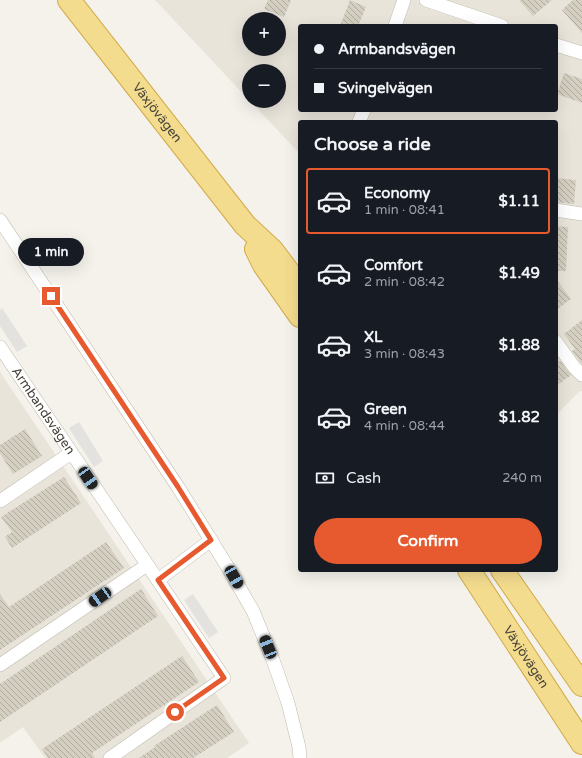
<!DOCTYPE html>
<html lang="en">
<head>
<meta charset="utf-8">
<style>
	:root { --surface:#171b24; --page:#242831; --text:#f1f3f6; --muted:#9ea1a6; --line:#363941; --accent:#e75a2f }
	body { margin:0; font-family:"Varela Round",sans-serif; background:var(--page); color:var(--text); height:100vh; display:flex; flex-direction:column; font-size:15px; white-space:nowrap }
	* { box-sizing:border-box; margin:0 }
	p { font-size:13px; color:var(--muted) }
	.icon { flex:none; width:22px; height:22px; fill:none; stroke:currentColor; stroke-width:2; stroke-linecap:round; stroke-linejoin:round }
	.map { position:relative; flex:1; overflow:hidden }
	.details { position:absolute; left:298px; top:120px; width:260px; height:452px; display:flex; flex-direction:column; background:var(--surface); border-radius:4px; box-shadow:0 4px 16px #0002 }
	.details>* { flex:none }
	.banner { position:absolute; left:298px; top:24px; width:260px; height:88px; border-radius:4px; box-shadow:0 4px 16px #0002; display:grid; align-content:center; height:88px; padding:0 16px; background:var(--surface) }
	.fabs { position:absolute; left:242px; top:12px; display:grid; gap:8px }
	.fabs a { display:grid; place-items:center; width:44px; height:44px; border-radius:50%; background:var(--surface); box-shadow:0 4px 16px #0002; font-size:20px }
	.end { position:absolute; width:18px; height:18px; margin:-9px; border:5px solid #e75a2f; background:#fff; box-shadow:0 0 0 2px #fff }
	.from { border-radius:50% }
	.bubble { position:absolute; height:28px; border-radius:14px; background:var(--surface); box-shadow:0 4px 16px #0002; font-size:13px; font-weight:700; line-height:28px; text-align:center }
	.car { position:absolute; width:12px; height:24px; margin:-12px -6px; border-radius:5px; box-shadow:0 0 3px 1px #0007; background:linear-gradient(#222 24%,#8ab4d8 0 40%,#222 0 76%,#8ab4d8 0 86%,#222 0) }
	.banner b { display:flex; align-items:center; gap:14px; height:38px; font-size:15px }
	.banner b+b { border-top:1px solid var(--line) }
	.banner i { width:10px; height:10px; background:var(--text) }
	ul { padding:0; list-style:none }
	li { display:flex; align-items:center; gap:12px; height:66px; margin:0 8px 6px; padding:0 8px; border:2px solid transparent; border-radius:4px }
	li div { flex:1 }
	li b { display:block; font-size:15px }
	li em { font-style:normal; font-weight:700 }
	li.on { border-color:var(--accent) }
	li>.icon { width:36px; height:36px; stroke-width:1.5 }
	h2 { padding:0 16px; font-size:18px; line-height:48px }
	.pay { display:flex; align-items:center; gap:10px; height:44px; padding:0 16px; font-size:15px }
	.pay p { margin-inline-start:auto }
	.cta { display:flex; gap:8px; margin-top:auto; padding:8px 16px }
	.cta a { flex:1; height:46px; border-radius:24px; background:var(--accent); color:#fff; font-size:16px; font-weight:700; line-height:46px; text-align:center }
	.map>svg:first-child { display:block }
</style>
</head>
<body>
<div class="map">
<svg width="582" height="758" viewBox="0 0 582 758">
	<defs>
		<pattern id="building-back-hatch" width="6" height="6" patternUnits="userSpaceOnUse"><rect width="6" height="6" fill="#d5cfc2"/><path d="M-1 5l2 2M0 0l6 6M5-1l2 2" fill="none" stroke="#afaa9f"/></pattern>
	</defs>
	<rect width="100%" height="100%" fill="#f4f2eb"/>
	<path fill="#e8e4da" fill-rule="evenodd" d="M155,0H582V391H580L556,415V122H300V154L250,101H279V71H249V100ZM249,19H279V49H249ZM300,26H556V110H300Z
		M0,372L249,743L227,758H45L23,727L0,743Z"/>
	<path fill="#e3e2df" d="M2,308L27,346L17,352L0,326V310Z
		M79,422L103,461L94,467L69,428Z
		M193,594L218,632L209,638L184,600Z"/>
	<path fill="url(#building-back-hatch)" d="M268,0H291L284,17L264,9Z
		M350,0L366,7L358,26H340Z
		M519,0H552L533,16Z
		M573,0H582V33L562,10Z
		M564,73L582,79V103L557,94Z
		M556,178L576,180L574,204L556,202Z
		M556,226L568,227L566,271H556Z
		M556,279L571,299L556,310Z
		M582,320V364L572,351L575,349L564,334Z
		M560,361L571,375L556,386V363Z
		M25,429L42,456L13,474L0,453V445Z
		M64,477L81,503L12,548L5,537L12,532L1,517Z
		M106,542L124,568L0,650V594L9,607Z
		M141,589L158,616L0,722V684Z
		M182,656L199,682L92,753L95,758H48L42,749Z
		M217,705L234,732L193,758H139L155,747L154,746Z"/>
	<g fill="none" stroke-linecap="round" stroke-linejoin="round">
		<g stroke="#bfbbae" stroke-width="14">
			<g id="minor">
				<path d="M426,0L502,26"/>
				<path d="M395,26L404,0"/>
				<path d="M556,45L582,53"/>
				<path d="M359,122L364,110"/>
				<path d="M556,210L582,214"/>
				<path d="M0,220L178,487L227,566L253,611L273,660L288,703L299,747L300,758"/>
				<path d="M556,342L574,367L582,375"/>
				<path id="s1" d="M0,347L224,678L110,758"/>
				<path d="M0,501L71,453"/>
				<path d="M158,580L211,540"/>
				<path d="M0,665L147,565"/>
			</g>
		</g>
		<g stroke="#d1aa49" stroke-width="24">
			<g id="trunk">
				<path id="s2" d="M69,0L245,225L272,250L300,287"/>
				<path d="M256,249L264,265L300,316"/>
				<path id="s3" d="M469,570L582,743"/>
				<path d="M502,570L582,685"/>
			</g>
		</g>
		<use href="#minor" stroke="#fff" stroke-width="13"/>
		<use href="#trunk" stroke="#f4dc8e" stroke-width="22"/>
	</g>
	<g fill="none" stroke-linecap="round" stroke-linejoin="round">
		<path stroke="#e75a2f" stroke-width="5" d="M51,296L178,487L211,540L158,580L224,678L175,712"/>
	</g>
	<g text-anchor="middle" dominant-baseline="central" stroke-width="3" stroke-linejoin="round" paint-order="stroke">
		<g font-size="13" fill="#48433a" stroke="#fff">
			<text stroke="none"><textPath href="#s2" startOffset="143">Växjövägen</textPath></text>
			<text stroke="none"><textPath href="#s1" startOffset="77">Armbandsvägen</textPath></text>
			<text stroke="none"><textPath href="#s3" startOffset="104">Växjövägen</textPath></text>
		</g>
	</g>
</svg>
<div class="fabs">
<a>+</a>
<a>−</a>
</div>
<i class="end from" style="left:175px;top:712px"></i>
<i class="end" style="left:51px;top:296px"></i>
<div class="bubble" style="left:18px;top:238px;width:66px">1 min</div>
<i class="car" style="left:88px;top:478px;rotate:146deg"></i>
<i class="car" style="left:234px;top:577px;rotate:150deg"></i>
<i class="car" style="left:100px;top:597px;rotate:236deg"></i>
<i class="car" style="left:268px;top:647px;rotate:338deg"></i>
<div class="banner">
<b><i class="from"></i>Armbandsvägen</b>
<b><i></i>Svingelvägen</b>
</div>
<section class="details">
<h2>Choose a ride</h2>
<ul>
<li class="on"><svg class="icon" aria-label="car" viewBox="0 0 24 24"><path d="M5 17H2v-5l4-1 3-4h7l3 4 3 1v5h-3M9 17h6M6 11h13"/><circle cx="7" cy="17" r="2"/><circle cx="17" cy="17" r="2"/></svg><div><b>Economy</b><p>1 min · 08:41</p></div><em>$1.11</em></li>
<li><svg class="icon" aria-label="car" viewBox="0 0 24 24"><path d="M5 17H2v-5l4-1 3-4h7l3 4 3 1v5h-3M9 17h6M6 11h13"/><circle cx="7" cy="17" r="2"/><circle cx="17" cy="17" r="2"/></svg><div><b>Comfort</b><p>2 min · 08:42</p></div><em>$1.49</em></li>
<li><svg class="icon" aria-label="car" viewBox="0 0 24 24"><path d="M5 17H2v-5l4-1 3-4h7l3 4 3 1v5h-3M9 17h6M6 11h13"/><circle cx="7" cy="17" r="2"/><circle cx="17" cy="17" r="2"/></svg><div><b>XL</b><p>3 min · 08:43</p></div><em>$1.88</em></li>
<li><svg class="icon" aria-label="car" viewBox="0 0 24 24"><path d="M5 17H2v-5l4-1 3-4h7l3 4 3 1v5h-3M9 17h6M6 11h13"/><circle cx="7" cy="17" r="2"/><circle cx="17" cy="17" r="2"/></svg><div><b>Green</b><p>4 min · 08:44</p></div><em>$1.82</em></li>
</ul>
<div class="pay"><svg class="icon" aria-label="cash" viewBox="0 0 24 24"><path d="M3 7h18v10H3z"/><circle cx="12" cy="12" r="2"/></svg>Cash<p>240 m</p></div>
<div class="cta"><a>Confirm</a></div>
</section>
</div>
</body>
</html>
